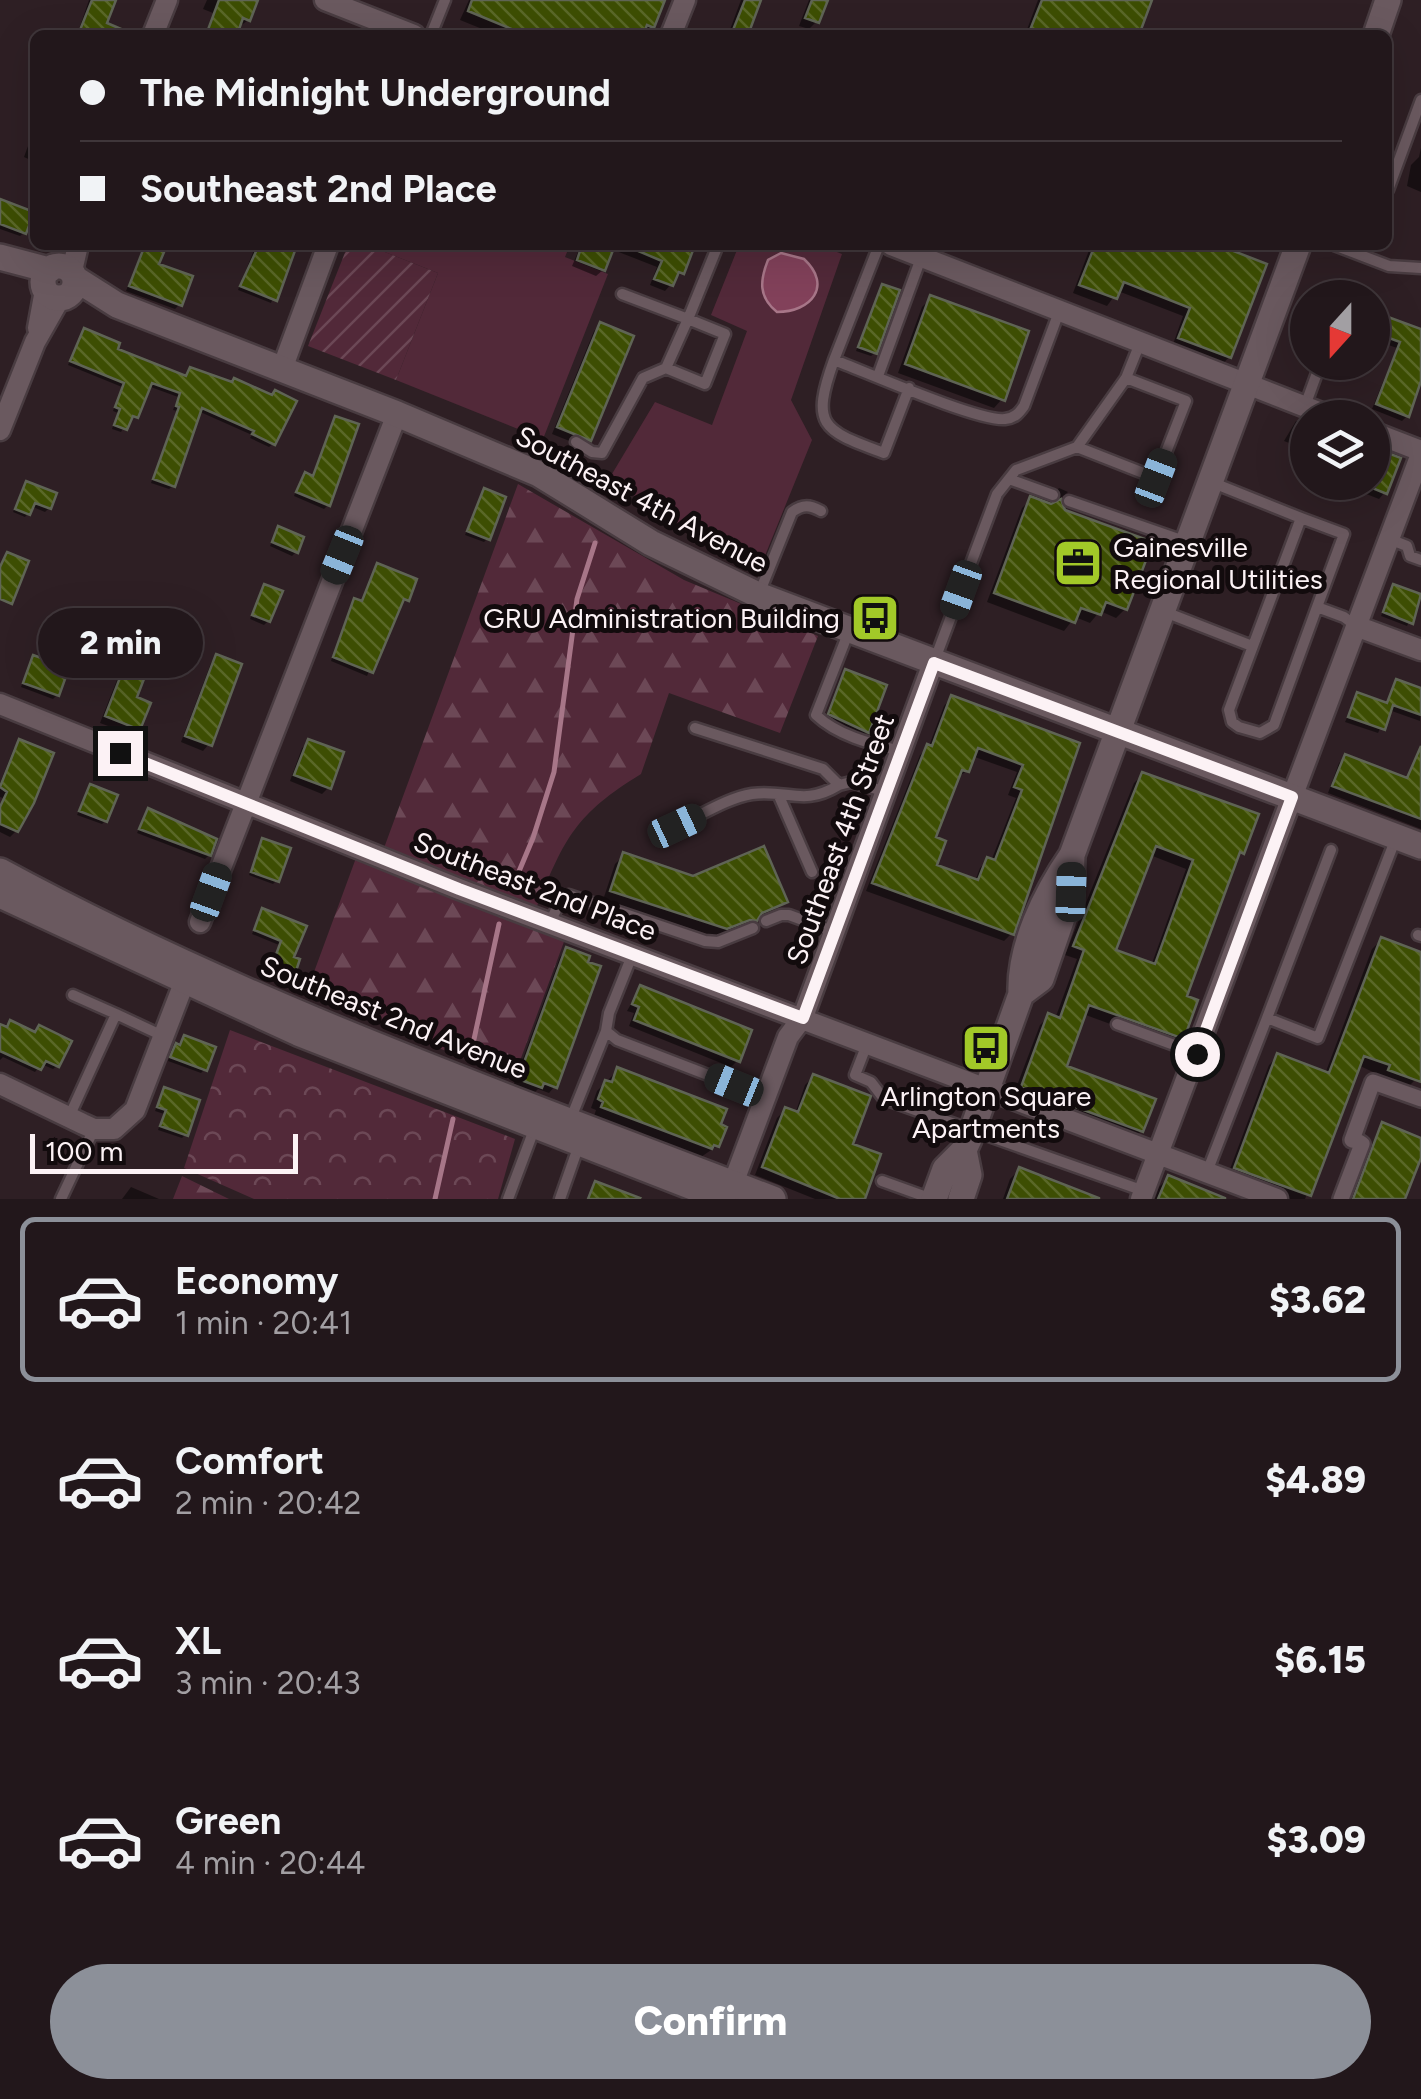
<!DOCTYPE html>
<html lang="en">
<head>
<meta charset="utf-8">
<style>
	:root { --surface:#22171b; --page:#2e2428; --text:#f1f3f6; --muted:#a29fa3; --line:#3f363a; --accent:#8c9099 }
	body { margin:0; font-family:Figtree,sans-serif; background:var(--page); color:var(--text); height:100vh; display:flex; flex-direction:column; font-size:38px; white-space:nowrap }
	* { box-sizing:border-box; margin:0 }
	p { font-size:32px; color:var(--muted) }
	.icon { flex:none; width:55px; height:55px; fill:none; stroke:currentColor; stroke-width:2; stroke-linecap:round; stroke-linejoin:round }
	.map { position:relative; height:1199px; overflow:hidden }
	.side { display:flex; flex-direction:column; background:var(--surface); flex:1 }
	.side>* { flex:none }
	.top-card { position:absolute; left:30px; top:30px; width:1362px; height:220px; border-radius:15px; box-shadow:0 10px 40px #0002,0 0 0 2px var(--line); display:grid; align-content:center; height:220px; padding:0 50px; background:var(--surface) }
	.needle { width:65px; rotate:201deg }
	.fabs { position:absolute; left:1290px; top:280px; display:grid; gap:20px }
	.fabs a { display:grid; place-items:center; width:100px; height:100px; border-radius:50%; background:var(--surface); box-shadow:0 10px 40px #0002,0 0 0 2px var(--line); font-size:50px }
	.scale { position:absolute; left:30px; bottom:25px; width:268px; box-sizing:border-box; padding-left:10px; border:5px solid #fcf2f5; border-top:0; font-size:28px; line-height:35px; white-space:nowrap; color:#fcf2f5; -webkit-text-stroke:8px #120b0d; paint-order:stroke }
	.end { position:absolute; width:45px; height:45px; margin:-22px; border:12px solid #fcf2f5; background:#111; box-shadow:0 0 0 5px #111 }
	.from { border-radius:50% }
	.bubble { position:absolute; height:70px; border-radius:35px; background:var(--surface); box-shadow:0 10px 40px #0002,0 0 0 2px var(--line); font-size:32px; font-weight:800; line-height:70px; text-align:center }
	.car { position:absolute; width:30px; height:60px; margin:-30px -15px; border-radius:12px; box-shadow:0 0 8px 2px #0007; background:linear-gradient(#222 24%,#8ab4d8 0 40%,#222 0 76%,#8ab4d8 0 86%,#222 0) }
	.top-card b { display:flex; align-items:center; gap:35px; height:95px; font-size:38px }
	.top-card b+b { border-top:2px solid var(--line) }
	.top-card i { width:25px; height:25px; background:var(--text) }
	ul { padding:18px 0 0; list-style:none }
	li { display:flex; align-items:center; gap:30px; height:165px; margin:0 20px 15px; padding:0 30px; border:5px solid transparent; border-radius:15px }
	li div { flex:1 }
	li b { display:block; font-size:38px }
	li em { font-style:normal; font-weight:800 }
	li.selected { border-color:var(--accent) }
	li>.icon { width:90px; height:90px; stroke-width:1.5 }
	.primary-button { display:flex; gap:20px; margin-top:auto; padding:20px 50px }
	.primary-button a { flex:1; height:115px; border-radius:60px; background:var(--accent); color:#fff; font-size:40px; font-weight:800; line-height:115px; text-align:center }
	.map>svg:first-child { display:block }
</style>
</head>
<body>
<div class="map">
<svg width="1421" height="1199" viewBox="0 0 1421 1199">
	<defs>
		<pattern id="forest-firs" width="22" height="20" patternUnits="userSpaceOnUse" patternTransform="scale(2.5)"><rect width="22" height="20" fill="#522939"/><path d="M5 1l3.5 6h-7zM16 11l3.5 6h-7z" fill="#6c4856"/></pattern>
		<pattern id="park-crowns" width="20" height="18" patternUnits="userSpaceOnUse" patternTransform="scale(2.5)"><rect width="20" height="18" fill="#522939"/><path d="M2 6a3 3 0 1 1 6 0M12 15a3 3 0 1 1 6 0" fill="none" stroke="#6c4856"/></pattern>
		<pattern id="garden-furrows" width="10" height="10" patternUnits="userSpaceOnUse" patternTransform="scale(2.5)"><rect width="10" height="10" fill="#522939"/><path d="M-1 1l2-2M0 10L10 0M9 11l2-2" fill="none" stroke="#6c4856"/></pattern>
		<pattern id="building-back-hatch" width="6" height="6" patternUnits="userSpaceOnUse" patternTransform="scale(2.5)"><rect width="6" height="6" fill="#3d4e03"/><path d="M-1 5l2 2M0 0l6 6M5-1l2 2" fill="none" stroke="#5a6828"/></pattern>
	</defs>
	<rect width="100%" height="100%" fill="#2e1f24"/>
	<path fill="#522939" d="M367,245H570L565,257L608,274L543,439L396,380L438,273Z
		M739,245H819L842,254L791,400L812,440L760,568L694,535L609,479L655,402L712,425L747,331L711,315Z"/>
	<path fill="url(#forest-firs)" d="M518,484L684,580L818,636L780,733L669,693L641,774C576,814 565,837 537,906L384,848Z
		M356,858L565,939L514,1077L402,1034L307,991Z
		M182,1176L229,1199H173Z"/>
	<path fill="url(#park-crowns)" d="M230,1030L515,1139L498,1199H254L184,1168Z"/>
	<path fill="url(#garden-furrows)" d="M348,245H367L438,273L396,380L308,346Z"/>
	<path fill="#82415a" stroke="#a77688" stroke-width="2.5" d="M781,253L804,259C833,286 811,312 777,312C758,297 760,280 768,260Z"/>
	<path fill="#0007" fill-rule="evenodd" d="M89,0H114L103,35H77Z
		M207,0H253L248,20L243,24L239,22L234,35H205L213,13L203,9Z
		M469,0H664L652,26L640,35H497L460,20Z
		M741,0H758L745,35H728Z
		M809,0H825L817,21L809,29L799,26Z
		M1038,0H1150L1136,35H1025Z
		M35,127V162L24,157Z
		M1421,148V192L1407,186L1411,165L1419,157Z
		M0,203L24,233L20,236L0,229Z
		M136,245H164L156,265L179,305L175,309L126,291L143,248Z
		M256,245H294L271,303L238,290Z
		M581,245H693L682,272L665,291L650,285L657,267L611,249L603,270L596,276L572,266Z
		M1091,245H1192L1210,252L1215,247L1229,357L1221,366L1172,347L1183,316L1118,291L1107,306L1073,293Z
		M882,286L875,353L871,356L856,351Z
		M931,298L1002,399L994,408L898,373L922,307Z
		M1388,320L1421,331V371L1407,416L1402,421L1372,409L1397,348L1377,341Z
		M601,325L589,439L582,446L552,434L594,331Z
		M84,331L115,350L185,378L190,370L273,444L269,447L250,438L252,435L198,411L173,486L169,489L151,483L177,411L173,410L178,397L148,386L136,417L129,419L121,432L112,429L118,413L113,411L122,387L68,365Z
		M336,419L328,505L324,509L294,496L301,479L305,475L311,478Z
		M1296,421L1308,425V450L1284,441Z
		M1336,482H1372L1385,492L1379,499Z
		M27,484L49,508L45,512L33,507L25,517L13,512Z
		M1059,488L1068,492L1058,500L1064,512L1125,609L1116,618L1100,611L1090,623L1075,617L1064,631L987,602L1022,508L1031,499L1054,508L1050,498Z
		M484,491L488,538L484,542L465,535Z
		M279,529L296,552L292,556L270,546Z
		M374,570L406,600L400,602L367,676L331,661L351,604L355,601L361,603Z
		M265,587L268,621L264,625L250,619Z
		M1394,587L1421,597L1407,626L1381,616Z
		M217,657L209,744L203,751L181,742L211,663Z
		M34,658L57,695L53,699L21,687Z
		M846,672L884,686L867,732L860,738L824,721L840,679Z
		M123,673L133,698L138,729L132,735L100,723L117,680Z
		M1396,682L1421,690L1420,721L1389,710L1378,733L1345,722L1358,695L1385,705Z
		M951,698L1077,744L1011,934L1004,941L866,891L920,755L929,746L944,706ZM972,756L1017,772L1008,795L1016,798L991,861L988,860L980,868L975,881L934,866L933,838L956,778L967,771Z
		M20,742L16,831L10,837L0,832V805L3,798L0,797V783L14,748Z
		M309,742L329,787L322,794L290,781L302,748Z
		M1346,757L1404,780L1414,766L1421,769V829L1328,793L1339,763Z
		M1143,774L1242,852L1234,861L1184,998L1182,1038L1173,1047L1083,1014L1063,1067L1141,1131L1132,1140L1013,1096L1040,1025L1049,1016L1055,1019L1077,959L1065,955L1134,783ZM1150,855L1186,869L1151,966L1113,952Z
		M90,787L105,821L102,824L77,815Z
		M148,811L209,855L205,859L137,833Z
		M263,841L277,880L273,884L249,875Z
		M624,855L693,879L785,902L746,928H739L716,937L603,900L615,864Z
		M263,911L291,958V978L287,982L268,975L279,945L252,934Z
		M1381,940L1421,955V1065L1416,1079L1407,1088L1358,1065L1305,1199H1287L1227,1177L1269,1065L1278,1056L1325,1074L1372,949Z
		M566,950L555,1086L549,1093L538,1089L534,1093L513,1086L560,957Z
		M640,988L738,1060L731,1067L629,1026L634,1013L627,1011Z
		M10,1023L57,1066L53,1069L41,1064L35,1072L3,1057L0,1060V1027Z
		M184,1038L205,1069L201,1073L168,1061L172,1050Z
		M618,1070L718,1126L717,1146L701,1157L594,1116L596,1110L591,1108L597,1091Z
		M813,1077L850,1145L862,1199H815L755,1175L777,1118L785,1110L795,1114L805,1085Z
		M164,1090L186,1134L182,1138L158,1130L164,1114L155,1111Z
		M1383,1125L1421,1140V1151L1402,1199H1351L1377,1132Z
		M1019,1170L1095,1199H1003L1010,1179Z
		M1168,1178L1221,1199H1155L1159,1187Z
		M131,1187L159,1199H122Z"/>
	<g fill="none" stroke-linecap="round" stroke-linejoin="round">
		<path stroke="#a77688" stroke-width="5" d="M512,888L533,838L554,772L577,599L595,543
			M471,1053L499,924
			M435,1199L453,1119"/>
	</g>
	<path fill="url(#building-back-hatch)" stroke="#5f6455" stroke-width="2.5" fill-rule="evenodd" d="M92,0H116L107,23L135,35H78Z
		M219,0H258L250,21L243,18L237,35H206Z
		M472,0H665L654,28L647,25L643,35H526L468,11Z
		M745,0H761L748,35H731Z
		M812,0H828L819,23L805,18Z
		M1042,0H1152L1139,35H1028Z
		M0,199L34,212L26,234L0,224Z
		M145,245H167L159,264L193,276L182,306L129,286Z
		M259,245H297L277,301L240,286Z
		M582,245H615L605,271L577,260Z
		M624,245H695L684,274L679,272L673,286L654,279L662,261Z
		M1095,245H1199L1212,250L1214,245H1218L1267,264L1231,358L1178,338L1190,308L1124,282L1117,299L1079,285Z
		M882,284L900,290L877,354L858,347Z
		M930,295L1029,331L1005,401L905,364Z
		M1388,317L1421,329V381L1409,417L1376,404L1400,342L1381,335Z
		M600,322L634,336L591,441L557,427Z
		M84,328L120,343L118,349L186,376L190,367L232,382L234,378L272,395L275,390L297,401L275,445L252,434L254,431L202,408L175,487L153,479L179,407L176,406L180,393L152,383L138,418L133,416L127,430L114,425L120,409L115,407L124,383L70,361Z
		M335,416L359,424L330,506L296,492L305,472L313,476Z
		M1372,447L1401,458L1387,494L1372,488Z
		M26,481L57,493L51,509L35,503L30,515L15,509Z
		M484,488L506,497L490,540L467,531Z
		M1030,496L1051,504L1061,499L1065,510L1153,542L1127,610L1106,602L1101,615L1081,608L1075,623L994,593Z
		M278,526L304,537L298,553L272,542Z
		M7,552L29,561L12,604L0,599V567Z
		M377,563L417,579L409,601L404,599L373,673L333,657L354,598L362,601Z
		M264,584L283,591L270,622L252,615Z
		M1393,584L1421,594L1413,624L1383,612Z
		M216,654L242,664L212,746L185,736Z
		M33,655L69,668L59,696L23,683Z
		M845,669L887,685L869,733L828,714Z
		M123,670L144,679L137,697L151,703L140,730L105,716Z
		M1396,679L1421,688V715L1393,705L1385,730L1348,717L1357,692L1387,703Z
		M951,695L1080,743L1014,935L872,883L927,744L932,746ZM978,748L1023,765L1014,787L1022,790L995,860L987,857L978,880L937,865L946,841L936,837L962,770L969,772Z
		M19,739L54,753L34,803L18,832L0,824V807L7,792L0,787Z
		M308,739L344,752L331,789L294,775Z
		M1421,746V819L1332,786L1345,754L1407,778Z
		M1142,772L1259,814L1244,854L1240,852L1187,996L1198,1000L1184,1039L1089,1005L1067,1066L1156,1099L1143,1132L1021,1087L1048,1013L1060,1018L1084,950L1073,946ZM1156,846L1193,860L1155,964L1116,950Z
		M90,784L118,795L107,822L79,811Z
		M148,808L217,839L211,856L139,829Z
		M262,838L291,848L279,882L251,872Z
		M764,846L788,902L762,913L757,921L750,920L727,929L610,891L623,852L693,876Z
		M262,908L307,926L294,957L300,959L293,980L270,971L281,941L254,930Z
		M1381,937L1421,952V1082L1388,1070L1390,1065L1364,1056L1311,1196L1234,1168L1277,1053L1329,1073Z
		M566,947L590,956L588,962L601,966L557,1088L544,1083L542,1088L518,1079Z
		M640,985L752,1030L740,1062L634,1020L639,1007L632,1004Z
		M10,1020L35,1032L39,1025L72,1041L59,1067L46,1061L41,1070L0,1051V1024L7,1027Z
		M184,1035L216,1047L207,1071L170,1057L176,1043L180,1045Z
		M617,1067L727,1109L721,1124L727,1127L719,1147L714,1145L712,1149L601,1107L603,1102L598,1099L605,1080L612,1082Z
		M813,1074L871,1096L853,1144L881,1154L865,1199H840L762,1167L785,1107L798,1112Z
		M164,1087L200,1100L188,1136L160,1126L166,1110L157,1107Z
		M1382,1122L1421,1138V1158L1405,1199H1353Z
		M1019,1167L1099,1198V1199H1007Z
		M1168,1175L1225,1198V1199H1158Z
		M595,1181L640,1198L639,1199H588Z"/>
	<g fill="none" stroke-linecap="round" stroke-linejoin="round">
		<g stroke="#493c41" stroke-width="15">
			<path id="service" d="M431,35L445,0
				M1388,190L1421,100
				M1334,245L1389,266L1421,268
				M622,294L688,319L718,245
				M1345,298L1348,291
				M834,360L879,245
				M878,376L921,258
				M909,388L884,453C823,430 810,427 834,360C866,372 979,422 1005,419C1015,418 1019,413 1024,406L1059,312
				M1305,406L1321,362
				M576,442L592,452L602,453L643,378L666,368L688,319L725,334L705,384L666,368
				M1077,447L1156,478L1186,401L1126,378L1140,343
				M1009,479L1053,495
				M1211,482L1301,518
				M1069,501L1187,542
				M1389,539L1407,546L1410,556L1421,560
				M759,594L792,512C803,504 810,505 821,511
				M1317,607L1344,534L1301,518L1229,710L1232,722L1239,727L1260,733L1274,725L1317,607L1344,617L1356,626
				M1165,612L1252,646
				M849,631L816,715C838,736 872,744 900,751
				M934,662L997,494L1016,470L1077,447L1126,378
				M695,728L823,769L839,785L851,782L887,792
				M779,796L812,872
				M677,826C700,816 727,798 752,794C788,789 803,807 839,785
				M766,921L781,915H789L835,932
				M550,922L561,900L569,895L705,941L718,942L753,928
				M1418,935L1421,936
				M633,953L609,1013L606,1031L617,1040L734,1085
				M73,995L116,1014
				M1267,1018L1331,850
				M1117,1024L1196,1053
				M867,1044L855,1075L871,1082L884,1099L1144,1191
				M69,1117L116,1014L163,1036
				M571,1118L606,1031
				M1207,1172L1267,1018L1318,1038L1396,838
				M882,1181L932,1199
				M61,1199L94,1129
				M508,1199L535,1127
				M560,1199L579,1145"/>
		</g>
		<g stroke="#493c41" stroke-width="20">
			<path id="pedestrian" d="M1356,1141L1352,1140L1373,1082L1421,1099
				M1341,1199L1362,1144L1359,1142"/>
		</g>
		<g stroke="#493c41" stroke-width="25">
			<path id="minor" d="M325,0L414,35
				M153,35L167,0
				M671,35L685,0
				M891,245L1334,418
				M72,271L78,245
				M38,328L45,290
				M282,369L328,245
				M0,430L35,342L60,298
				M1372,432L1421,451
				M1356,626L1421,650
				M0,704L459,889L1277,1199
				M200,922L397,414
				M0,1084L83,1124L94,1129H114L135,1110L184,983L185,969
				M728,1197L788,1037L803,1017L933,663
				M1141,1199L1421,454"/>
		</g>
		<g stroke="#493c41" stroke-width="30">
			<path id="tertiary" d="M1376,35L1388,0
				M0,257L49,270
				M43 282a16 16 0 1 1 32 0a16 16 0 1 1-32 0Z
				M76,279L117,305L397,414L539,474L651,543L758,595L1421,846
				M0,871C247,1005 512,1098 773,1199
				M0,895L298,1033L723,1199
				M1021,994L1041,979L1071,892L1072,855
				M934,1199L945,1169L964,1150L969,1139L1021,994C1019,947 1045,894 1072,855L1298,245
				M961,1199L969,1175L964,1150"/>
		</g>
		<use href="#service" stroke="#6a595f" stroke-width="10"/>
		<use href="#pedestrian" stroke="#6a595f" stroke-width="15"/>
		<use href="#minor" stroke="#6a595f" stroke-width="20"/>
		<use href="#tertiary" stroke="#6a595f" stroke-width="25"/>
	</g>
	<g fill="none" stroke-linecap="round" stroke-linejoin="round">
		<path stroke="#fcf2f5" stroke-width="12" d="M120,753L459,889L803,1018L934,663L1292,797L1197,1054"/>
	</g>
	<defs>
		<g id="office-square" transform="scale(2.5)"><rect x="-9" y="-9" width="18" height="18" rx="4" fill="#a2c928" stroke="#120b0d"/><path d="M-6-3h4V-5.5h4V-3h4V5H-6ZM-1-4.5V-3h2v-1.5ZM-6 0V1H6V0Z" fill="#111"/></g>
		<g id="bus-square" transform="scale(2.5)"><rect x="-9" y="-9" width="18" height="18" rx="4" fill="#a2c928" stroke="#120b0d"/><path d="M-5-6H5V4H4V6H2V4H-2V6H-4V4H-5ZM-3.5-4V0h7V-4ZM-3.5 1.2v1.5H-2V1.2ZM2 1.2v1.5H3.5V1.2Z" fill="#111"/></g>
	</defs>
	<g fill-rule="evenodd">
		<use href="#office-square" x="1078" y="563"/>
		<use href="#bus-square" x="875" y="618"/>
		<use href="#bus-square" x="986" y="1048"/>
	</g>
	<g text-anchor="middle" dominant-baseline="central" stroke-width="10" stroke-linejoin="round" paint-order="stroke">
		<g font-size="28" fill="#fcf2f5" stroke="#120b0d">
			<text transform="translate(642 499) rotate(28)">Southeast 4th Avenue</text>
			<text transform="translate(840 839) rotate(-70)">Southeast 4th Street</text>
			<text transform="translate(535 886) rotate(21)">Southeast 2nd Place</text>
			<text transform="translate(394 1017) rotate(22)">Southeast 2nd Avenue</text>
		</g>
		<g font-size="28" fill="#fcf2f5" stroke="#120b0d" text-anchor="start">
			<text x="1113" y="547">Gainesville<tspan x="1113" dy="32">Regional Utilities</tspan></text>
			<text x="840" y="618" text-anchor="end">GRU Administration Building</text>
			<text x="986" y="1096" text-anchor="middle">Arlington Square<tspan x="986" dy="32">Apartments</tspan></text>
		</g>
	</g>
</svg>
<div class="fabs">
<a><svg class="needle" viewBox="-14 -14 28 28"><path d="M0-13l5 13h-10z" fill="#e53935"/><path d="M0 13l5-13h-10z" fill="#a29fa3"/></svg></a>
<a><svg class="icon" aria-label="layers" viewBox="0 0 24 24"><path d="M12 4l9 5-9 5-9-5zM3 14l9 5 9-5"/></svg></a>
</div>
<div class="scale">100 m</div>
<i class="end from" style="left:1197px;top:1054px"></i>
<i class="end" style="left:120px;top:753px"></i>
<div class="bubble" style="left:38px;top:608px;width:165px">2 min</div>
<i class="car" style="left:1156px;top:478px;rotate:21deg"></i>
<i class="car" style="left:342px;top:555px;rotate:202deg"></i>
<i class="car" style="left:961px;top:590px;rotate:200deg"></i>
<i class="car" style="left:677px;top:826px;rotate:65deg"></i>
<i class="car" style="left:211px;top:892px;rotate:20deg"></i>
<i class="car" style="left:1071px;top:892px;rotate:2deg"></i>
<i class="car" style="left:734px;top:1085px;rotate:292deg"></i>
<div class="top-card">
<b><i class="from"></i>The Midnight Underground</b>
<b><i></i>Southeast 2nd Place</b>
</div>
</div>
<section class="side">
<ul>
<li class="selected"><svg class="icon" aria-label="car" viewBox="0 0 24 24"><path d="M5 17H2v-5l4-1 3-4h7l3 4 3 1v5h-3M9 17h6M6 11h13"/><circle cx="7" cy="17" r="2"/><circle cx="17" cy="17" r="2"/></svg><div><b>Economy</b><p>1 min · 20:41</p></div><em>$3.62</em></li>
<li><svg class="icon" aria-label="car" viewBox="0 0 24 24"><path d="M5 17H2v-5l4-1 3-4h7l3 4 3 1v5h-3M9 17h6M6 11h13"/><circle cx="7" cy="17" r="2"/><circle cx="17" cy="17" r="2"/></svg><div><b>Comfort</b><p>2 min · 20:42</p></div><em>$4.89</em></li>
<li><svg class="icon" aria-label="car" viewBox="0 0 24 24"><path d="M5 17H2v-5l4-1 3-4h7l3 4 3 1v5h-3M9 17h6M6 11h13"/><circle cx="7" cy="17" r="2"/><circle cx="17" cy="17" r="2"/></svg><div><b>XL</b><p>3 min · 20:43</p></div><em>$6.15</em></li>
<li><svg class="icon" aria-label="car" viewBox="0 0 24 24"><path d="M5 17H2v-5l4-1 3-4h7l3 4 3 1v5h-3M9 17h6M6 11h13"/><circle cx="7" cy="17" r="2"/><circle cx="17" cy="17" r="2"/></svg><div><b>Green</b><p>4 min · 20:44</p></div><em>$3.09</em></li>
</ul>
<div class="primary-button"><a>Confirm</a></div>
</section>
</body>
</html>
